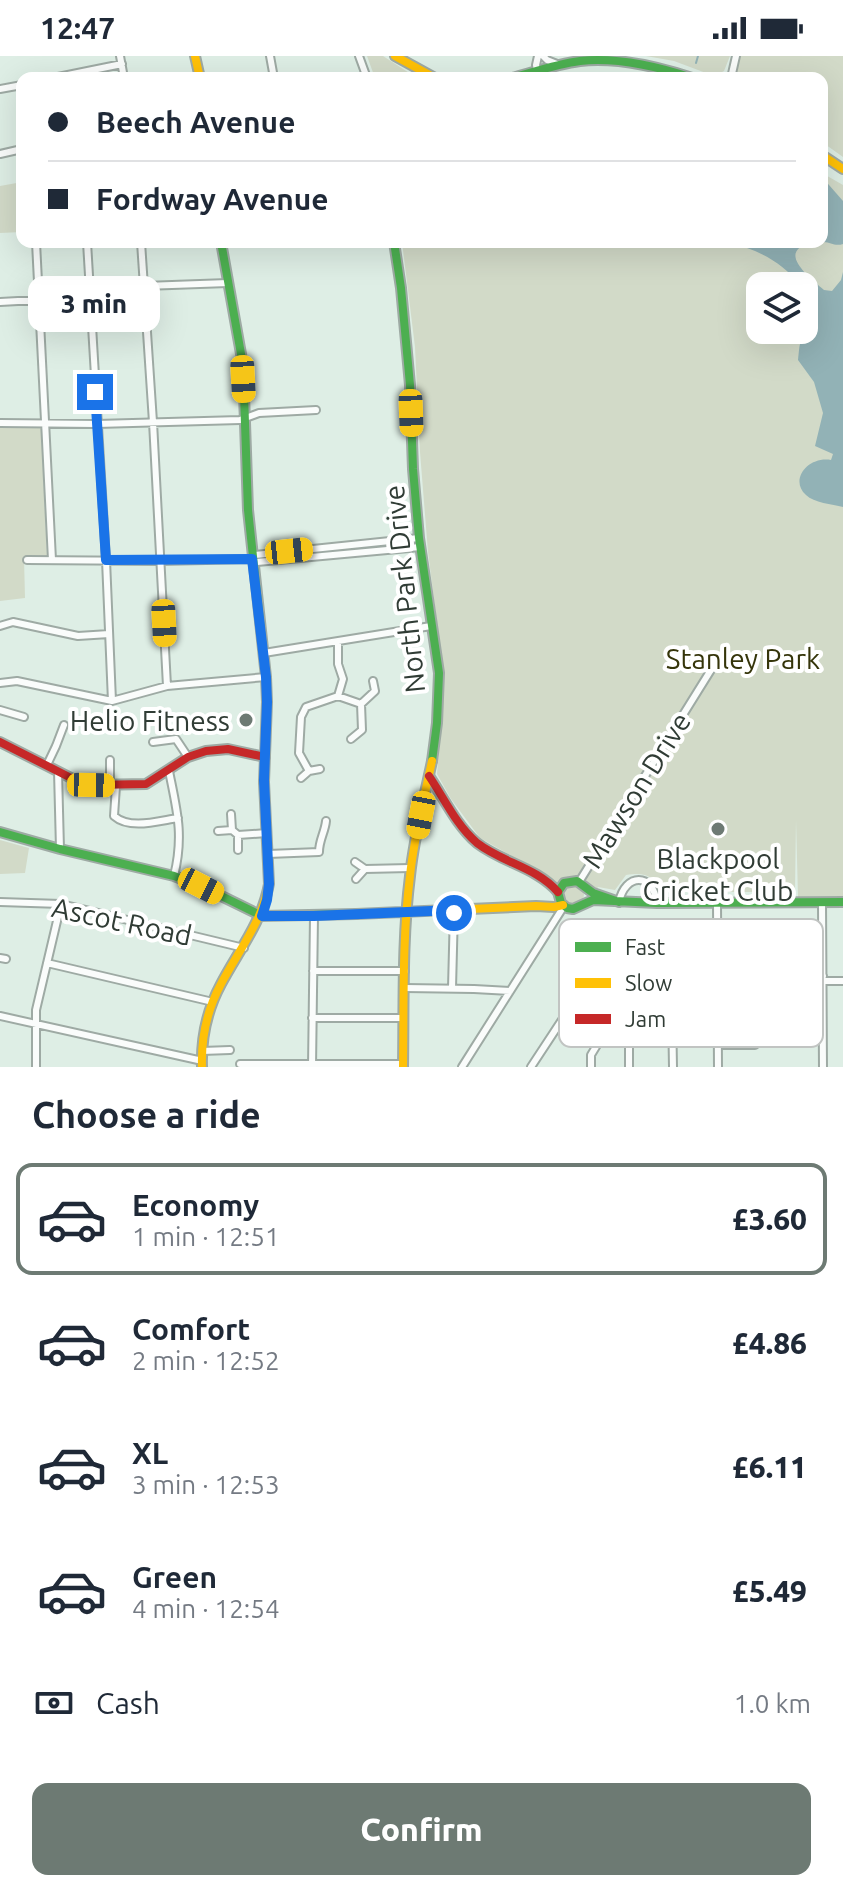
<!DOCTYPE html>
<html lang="en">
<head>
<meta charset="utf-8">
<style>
	:root { --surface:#fff; --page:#f2f2f3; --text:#1f2937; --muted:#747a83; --line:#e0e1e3; --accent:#6d7a73 }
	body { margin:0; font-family:Ubuntu,sans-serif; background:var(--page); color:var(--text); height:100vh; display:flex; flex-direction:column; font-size:30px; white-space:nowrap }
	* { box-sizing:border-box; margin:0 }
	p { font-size:26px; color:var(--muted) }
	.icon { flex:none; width:44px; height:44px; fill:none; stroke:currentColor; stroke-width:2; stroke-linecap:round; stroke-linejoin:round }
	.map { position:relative; height:1011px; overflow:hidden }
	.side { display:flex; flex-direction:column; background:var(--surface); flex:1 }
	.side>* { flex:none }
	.top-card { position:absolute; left:16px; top:16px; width:812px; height:176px; border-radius:16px; box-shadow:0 8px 32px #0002; display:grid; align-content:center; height:176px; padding:0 32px; background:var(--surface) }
	.tools { position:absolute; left:746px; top:216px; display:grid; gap:16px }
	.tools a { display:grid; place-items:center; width:72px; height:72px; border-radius:16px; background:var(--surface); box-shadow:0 8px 32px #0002; font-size:40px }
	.end { position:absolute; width:36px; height:36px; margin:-18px; border:10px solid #1a73e8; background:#fff; box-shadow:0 0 0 4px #fff }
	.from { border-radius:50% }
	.bubble { position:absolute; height:56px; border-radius:16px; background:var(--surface); box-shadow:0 8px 32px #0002; font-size:26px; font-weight:800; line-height:56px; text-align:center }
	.car { position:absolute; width:24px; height:48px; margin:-24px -12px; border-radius:10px; box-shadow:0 0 6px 2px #0007; background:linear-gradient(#f5c518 24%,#345 0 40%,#f5c518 0 76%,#345 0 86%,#f5c518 0) }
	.top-card b { display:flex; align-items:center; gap:28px; height:76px; font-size:30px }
	.top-card b+b { border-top:2px solid var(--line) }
	.top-card i { width:20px; height:20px; background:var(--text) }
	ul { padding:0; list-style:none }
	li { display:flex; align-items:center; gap:24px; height:112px; margin:0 16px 12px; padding:0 16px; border:4px solid transparent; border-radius:16px }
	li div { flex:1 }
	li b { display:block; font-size:30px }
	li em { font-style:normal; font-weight:800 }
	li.active { border-color:var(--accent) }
	li>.icon { width:72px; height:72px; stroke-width:1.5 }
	h2 { padding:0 32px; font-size:36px; line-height:96px }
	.pay { display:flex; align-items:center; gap:20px; height:88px; padding:0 32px; font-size:30px }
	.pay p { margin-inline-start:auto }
	.action { display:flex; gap:16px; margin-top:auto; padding:16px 32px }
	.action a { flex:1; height:92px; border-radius:16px; background:var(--accent); color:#fff; font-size:32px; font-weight:800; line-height:92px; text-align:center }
	.status { display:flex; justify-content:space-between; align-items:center; height:56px; padding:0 40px; background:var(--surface); direction:ltr }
	.status svg { height:22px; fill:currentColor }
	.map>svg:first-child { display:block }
</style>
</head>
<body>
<div class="status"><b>12:47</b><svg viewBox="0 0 49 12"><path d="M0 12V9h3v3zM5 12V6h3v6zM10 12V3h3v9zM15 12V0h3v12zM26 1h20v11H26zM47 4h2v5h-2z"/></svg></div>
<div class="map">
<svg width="843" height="1011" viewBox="0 0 843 1011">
	<rect width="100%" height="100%" fill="#deeee5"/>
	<path fill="#d2dac8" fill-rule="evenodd" d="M367,0H383L417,22H375Z
		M646,0H730L724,15L714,20L674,5Z
		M736,0H843V101L822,86V22H738L735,13Z
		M822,117L843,129V840L798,841L796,764L795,836H664C651,820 647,816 626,819L615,834L598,831L595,836L581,825L557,831L551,822L480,782L451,743L437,718L444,622L428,496L420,396L415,291L402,186H822ZM760,230H804V274H760Z
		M22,126V176L0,177V130Z
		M0,371L41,372L47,500L24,502L25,542L0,545Z
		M414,483V491L261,507L260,499Z
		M0,784L29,792L25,817L0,818Z
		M562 838a11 11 0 1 1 22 0a11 11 0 1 1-22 0Z"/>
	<path fill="#92b2b6" d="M822,121L843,145V188C834,191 830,185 822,186Z
		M725,186H818C773,192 806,219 824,234L832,235L841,224L843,216V451C832,448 814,447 806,439C789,424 808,400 831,404L833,398L815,390L823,357L814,326L798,304C800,290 798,283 810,274L814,249L804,234V230H801C780,204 757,193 725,186Z"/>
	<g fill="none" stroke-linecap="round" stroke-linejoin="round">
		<path stroke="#92b2b6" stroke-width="2" d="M696,7L698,0"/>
		<g stroke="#9eaaa4" stroke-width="10">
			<path id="street" d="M120,0L124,22
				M270,0L274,22
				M359,0L367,22
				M543,0L547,4L557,8
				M537,15L536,9L538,0
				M53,22L122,8
				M731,22L736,0
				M0,33L22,29
				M0,98L22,93
				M36,186L52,504
				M87,186L106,504L112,645
				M141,186L153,366L167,630
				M0,246L90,241L144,230L228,227
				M0,367L97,368L240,364L259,357L316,354
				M252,503L255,499L419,482
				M27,504L160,505L252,503L257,506L420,491
				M0,570L13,566L78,580L109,578
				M264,597L431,570
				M0,627L17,625L112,645L167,630L266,621
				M338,640L361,648L362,674L351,683
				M361,648L375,635L373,625
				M0,654L24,661
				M153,686L176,683L188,701
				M47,709L56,690L64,669
				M58,715L60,793
				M169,715C177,755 184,779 174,820
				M309,715L299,697L301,661L306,651L338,640L343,623L338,608V585
				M301,722L309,715L320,713
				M110,729V704
				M116,730L114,760C130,774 158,765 178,762
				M231,758L232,774
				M218,775L232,774L238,779L267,777
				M238,779V794
				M268,798L319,796C319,784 325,776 326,765
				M355,806L365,813L410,812
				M356,823L365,813
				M579,826L719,601
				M0,846L61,848L244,892
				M619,846C625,817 653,816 657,847
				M717,846L718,1011
				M822,847L823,1011
				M586,872L604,919L614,961L591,999V1011
				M0,902L6,903
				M600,906L716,907
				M47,907L213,946
				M313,915H405
				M716,919L823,920
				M823,925H843
				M405,932L474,933L510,935
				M452,932L454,854
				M672,953L673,1011
				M629,959V1011
				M0,960L198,1004L202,1003
				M614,961L717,947L753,946
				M312,962H404
				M718,989H755
				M202,995L230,994
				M240,1008H403
				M36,1011V954L61,848
				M312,1011L314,860
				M462,1011L564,850
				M531,1011L600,906"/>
		</g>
		<g stroke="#9eaaa4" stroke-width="12">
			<path id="fast" d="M512,22C534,16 557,8 580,5C618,1 656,10 692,22
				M221,186L243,309L248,454L266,621L267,646L264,726
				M394,186L401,232L410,329L413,413L419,482L439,617L437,667L432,705
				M0,776L60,793L174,820L201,830L262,860L356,858
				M619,846L593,837L577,825L564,827L558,836L561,847L567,852L573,853L593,844L657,847L843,846"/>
		</g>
		<g stroke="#9eaaa4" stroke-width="12">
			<path id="slow" d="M195,0L200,22
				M395,0L435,22
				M822,99L843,113
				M356,858L536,850L554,851L563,849
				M202,1011C201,982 207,954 221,928C239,894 262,866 269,828L264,726
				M403,1011C404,947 402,883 410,820C414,781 424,743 432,705"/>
		</g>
		<g stroke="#9eaaa4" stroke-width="12">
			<path id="jam" d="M0,686L75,724L91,729L146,728L188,701L206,695L228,693L265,701
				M429,720C444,742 456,769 477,787C503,807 536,811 558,836"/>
		</g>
		<use href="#street" stroke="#fafcfb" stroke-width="6"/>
		<use href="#fast" stroke="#4caf50" stroke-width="8"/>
		<use href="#slow" stroke="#ffc107" stroke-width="8"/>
		<use href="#jam" stroke="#c62828" stroke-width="8"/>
	</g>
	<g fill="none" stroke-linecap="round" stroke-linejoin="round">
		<path stroke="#1a73e8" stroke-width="10" d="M95,336L106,504L252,503L266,621L267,646L264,724L269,828L267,844L262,860H314L454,854V857"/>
	</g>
	<g fill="#6d7a73" stroke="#fff" stroke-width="3">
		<circle cx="246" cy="664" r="8"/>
		<circle cx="718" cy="773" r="8"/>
	</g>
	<g text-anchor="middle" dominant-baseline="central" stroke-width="8" stroke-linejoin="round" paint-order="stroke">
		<g font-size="28" fill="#303c35" stroke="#fff">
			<text transform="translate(404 533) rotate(-96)">North Park Drive</text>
			<text transform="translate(636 734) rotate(-58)">Mawson Drive</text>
			<text transform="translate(122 865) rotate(12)">Ascot Road</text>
		</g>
		<g font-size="28" fill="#35350a" stroke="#fff">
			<text x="743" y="602">Stanley Park</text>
		</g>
		<g font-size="28" fill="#303c35" stroke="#fff" text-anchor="end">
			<text x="230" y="664">Helio Fitness</text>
			<text x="718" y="802" text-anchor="middle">Blackpool<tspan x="718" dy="32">Cricket Club</tspan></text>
		</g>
	</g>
	<rect x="559" y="863" width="264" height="128" rx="12" fill="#fff" stroke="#c1c4c2" stroke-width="2"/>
	<rect x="575" y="886" width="36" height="10" fill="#4caf50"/>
	<rect x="575" y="922" width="36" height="10" fill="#ffc107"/>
	<rect x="575" y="958" width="36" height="10" fill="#c62828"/>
	<g font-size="22" fill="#303c35">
		<text x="625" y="899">Fast</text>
		<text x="625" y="935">Slow</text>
		<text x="625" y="971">Jam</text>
	</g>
</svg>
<div class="tools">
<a><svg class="icon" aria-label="layers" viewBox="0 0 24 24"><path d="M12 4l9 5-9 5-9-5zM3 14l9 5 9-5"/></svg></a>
</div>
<i class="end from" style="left:454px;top:857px"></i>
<i class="end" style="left:95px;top:336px"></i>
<div class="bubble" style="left:28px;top:220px;width:132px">3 min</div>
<i class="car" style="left:243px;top:323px;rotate:177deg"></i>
<i class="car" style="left:411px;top:357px;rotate:178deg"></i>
<i class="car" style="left:289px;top:495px;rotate:84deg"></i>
<i class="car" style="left:164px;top:567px;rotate:177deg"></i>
<i class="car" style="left:91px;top:729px;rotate:91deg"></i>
<i class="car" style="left:421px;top:759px;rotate:191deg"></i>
<i class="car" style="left:201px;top:830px;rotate:117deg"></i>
<div class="top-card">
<b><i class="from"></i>Beech Avenue</b>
<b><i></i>Fordway Avenue</b>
</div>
</div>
<section class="side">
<h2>Choose a ride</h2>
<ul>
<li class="active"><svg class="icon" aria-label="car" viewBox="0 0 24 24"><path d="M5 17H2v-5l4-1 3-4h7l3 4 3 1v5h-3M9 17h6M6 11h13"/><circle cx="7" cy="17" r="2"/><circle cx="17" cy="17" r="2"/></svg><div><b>Economy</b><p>1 min · 12:51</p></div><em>£3.60</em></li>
<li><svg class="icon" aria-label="car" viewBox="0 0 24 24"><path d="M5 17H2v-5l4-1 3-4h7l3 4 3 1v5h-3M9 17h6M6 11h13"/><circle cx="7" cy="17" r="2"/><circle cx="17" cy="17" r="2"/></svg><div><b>Comfort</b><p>2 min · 12:52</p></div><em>£4.86</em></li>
<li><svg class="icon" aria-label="car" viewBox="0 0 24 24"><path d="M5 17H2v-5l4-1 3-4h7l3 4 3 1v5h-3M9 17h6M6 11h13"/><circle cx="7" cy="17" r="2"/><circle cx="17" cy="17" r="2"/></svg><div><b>XL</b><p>3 min · 12:53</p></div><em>£6.11</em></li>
<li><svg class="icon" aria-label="car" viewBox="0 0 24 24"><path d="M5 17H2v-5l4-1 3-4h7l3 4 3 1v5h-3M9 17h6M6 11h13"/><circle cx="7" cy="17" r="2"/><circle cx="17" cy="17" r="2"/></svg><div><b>Green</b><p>4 min · 12:54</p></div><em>£5.49</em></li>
</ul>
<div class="pay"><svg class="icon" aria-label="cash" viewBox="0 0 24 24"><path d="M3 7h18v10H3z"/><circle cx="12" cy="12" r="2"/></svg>Cash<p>1.0 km</p></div>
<div class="action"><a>Confirm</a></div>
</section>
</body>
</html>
